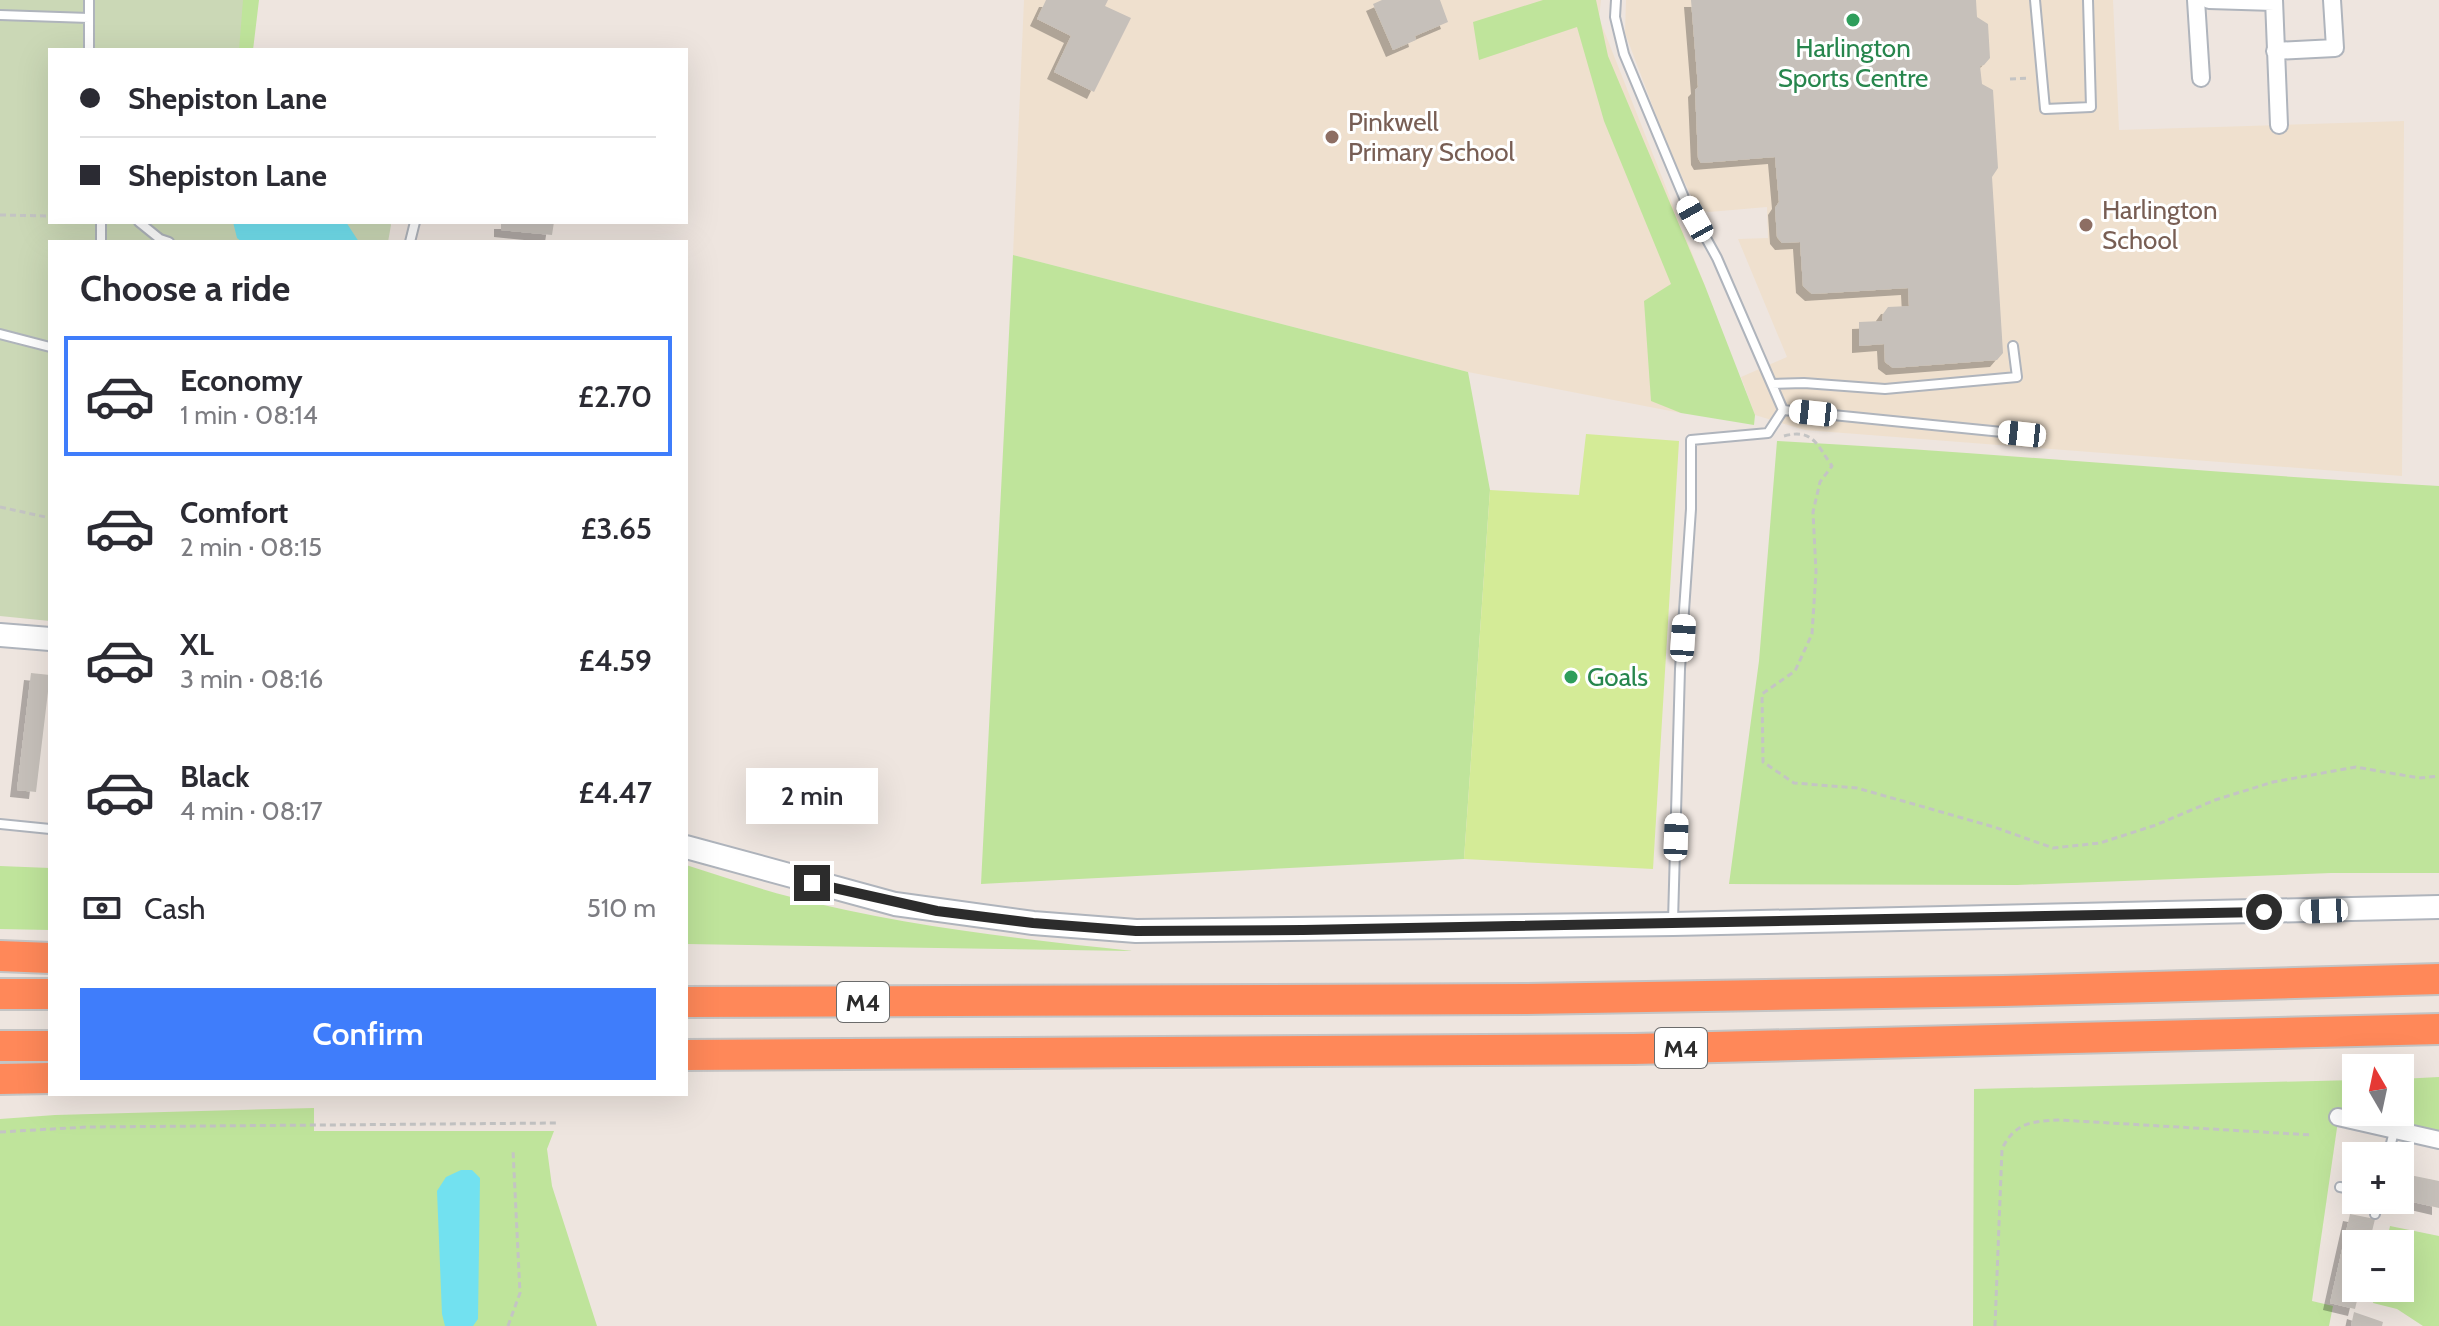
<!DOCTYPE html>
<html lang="en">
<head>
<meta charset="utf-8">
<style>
	:root { --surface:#fff; --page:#f7f7f7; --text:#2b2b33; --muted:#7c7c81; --line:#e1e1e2; --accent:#3f7dfb }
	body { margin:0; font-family:Cabin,sans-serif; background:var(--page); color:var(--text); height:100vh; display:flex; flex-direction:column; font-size:30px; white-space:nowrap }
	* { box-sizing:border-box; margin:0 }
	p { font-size:26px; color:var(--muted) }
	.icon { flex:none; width:44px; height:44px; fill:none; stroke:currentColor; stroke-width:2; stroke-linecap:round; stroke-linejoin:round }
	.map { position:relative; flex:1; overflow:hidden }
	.details { position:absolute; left:48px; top:240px; width:640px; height:856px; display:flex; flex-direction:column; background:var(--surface); border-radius:0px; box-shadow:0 8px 32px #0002 }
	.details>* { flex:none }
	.banner { position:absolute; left:48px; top:48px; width:640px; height:176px; border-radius:0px; box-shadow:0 8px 32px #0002; display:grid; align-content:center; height:176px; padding:0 32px; background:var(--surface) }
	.needle { width:52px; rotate:351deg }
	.fabs { position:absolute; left:2342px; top:1054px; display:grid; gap:16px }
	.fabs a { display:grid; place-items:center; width:72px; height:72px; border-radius:0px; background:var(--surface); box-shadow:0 8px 32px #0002; font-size:40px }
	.end { position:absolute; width:36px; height:36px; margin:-18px; border:10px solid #2c2c2c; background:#fff; box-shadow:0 0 0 4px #fff }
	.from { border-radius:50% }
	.bubble { position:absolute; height:56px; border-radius:0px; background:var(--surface); box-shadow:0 8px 32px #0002; font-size:26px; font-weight:600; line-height:56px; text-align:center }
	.car { position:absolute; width:24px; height:48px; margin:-24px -12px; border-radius:10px; box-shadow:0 0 6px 2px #0007; background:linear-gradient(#fff 24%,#345 0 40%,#fff 0 76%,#345 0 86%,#fff 0) }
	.banner b { display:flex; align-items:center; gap:28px; height:76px; font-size:30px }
	.banner b+b { border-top:2px solid var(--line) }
	.banner i { width:20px; height:20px; background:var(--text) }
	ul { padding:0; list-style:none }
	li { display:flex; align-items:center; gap:24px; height:120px; margin:0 16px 12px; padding:0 16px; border:4px solid transparent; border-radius:0px }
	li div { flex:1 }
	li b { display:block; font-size:30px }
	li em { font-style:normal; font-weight:600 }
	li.active { border-color:var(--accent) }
	li>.icon { width:72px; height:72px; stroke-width:1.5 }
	h2 { padding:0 32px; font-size:36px; line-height:96px }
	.pay { display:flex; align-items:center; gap:20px; height:88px; padding:0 32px; font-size:30px }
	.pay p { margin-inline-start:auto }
	.button { display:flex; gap:16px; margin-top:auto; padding:16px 32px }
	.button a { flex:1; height:92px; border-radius:0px; background:var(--accent); color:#fff; font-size:32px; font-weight:600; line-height:92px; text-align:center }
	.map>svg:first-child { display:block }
</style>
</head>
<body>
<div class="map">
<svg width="2439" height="1326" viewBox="0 0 2439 1326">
	<defs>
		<filter id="shadow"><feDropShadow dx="-7" dy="7" stdDeviation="0" flood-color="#0004"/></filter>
	</defs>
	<rect width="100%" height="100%" fill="#eee5df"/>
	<path fill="#efe0ce" d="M1024,0H1601L1599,18L1705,286L1681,413L1468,372L1013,255Z
		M1626,0H2113L2119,130L2404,121L2402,476L1805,430L1755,415L1741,377L1787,357L1738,239L1768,238L1767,207L1709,212L1698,210L1670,152L1625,33Z"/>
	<path fill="#bfe49b" d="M218,0H259L253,50H217Z
		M1543,0H1596L1608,56L1705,286L1755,415L1754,425L1681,413L1651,401L1644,301L1671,284L1604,121L1577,27L1479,60L1473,22Z
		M1013,255L1468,372L1490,490L1464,859L981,884Z
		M1777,441C1998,453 2218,474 2439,486V873H2331L2017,885L1729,884L1759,661Z
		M686,865C721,876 756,888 791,897C903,926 1019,939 1133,951L686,944Z
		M0,866L50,868V930L0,929Z
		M2439,1077V1136L2339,1114L2312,1301L2333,1306L2329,1326H1973L1974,1089L2356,1080V1112H2400V1079Z
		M314,1108V1131H554L547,1149L552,1186L597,1326H0V1119L55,1115Z
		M2390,1226L2439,1236V1326H2423L2397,1309L2373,1303L2376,1288H2400V1244H2386Z"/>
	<path fill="#cbd8b6" d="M0,0H243L239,50H50V222H390L391,225L388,242H50V621L0,616Z"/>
	<path fill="#d4eb97" d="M1586,434L1679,441L1653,869L1464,859L1490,490L1579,495Z"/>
	<path fill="#72e1f0" d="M233,222H346L359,242H242L237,238Z
		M461,1170H472L480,1178L478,1319L473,1326H445L442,1314L437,1191L446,1177Z"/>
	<path fill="#c6c0ba" filter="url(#shadow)" d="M1046,0H1108L1105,6L1131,18L1094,92L1054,72L1071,36L1037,19Z
		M1382,0H1440L1448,22L1415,36L1416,40L1393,50L1373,4Z
		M1691,0H1976L1977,17L1988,24L1990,58L1984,65L1980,66L1982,84L1993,90L1998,168L1992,177L2003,353L1997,360L1893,368L1885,362L1884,344L1859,346V322L1882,321L1883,314L1888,307L1909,306L1908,288L1812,294L1803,286L1800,242L1782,243L1777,237L1775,208L1779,202L1775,157L1701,163L1698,158L1695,90L1698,87Z
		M501,222H554L552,235L501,230Z
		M31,673L50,675L36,792L17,790Z
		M2400,1173L2439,1181V1208L2400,1199Z
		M2350,1214L2375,1219L2369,1244H2356V1288H2360L2355,1309L2330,1303Z
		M2354,1312L2383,1322L2382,1326H2351Z"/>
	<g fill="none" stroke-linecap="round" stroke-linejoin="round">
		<g stroke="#afb4bc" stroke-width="12">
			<path id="lane" d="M89,0V50
				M1616,0L1615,17L1624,54L1685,200L1717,258L1783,410
				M2035,0L2045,109L2091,107L2088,0
				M0,15L89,18
				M139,222L160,239L169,242
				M101,242V222
				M410,242L415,222
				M0,334L50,347
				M1772,384L1804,383L1885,389L2017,377L2013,346
				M1783,410L2022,434
				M0,824L50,829
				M1673,921L1680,669L1691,509V440L1768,433L1783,410
				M2388,1156L2394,1131
				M2340,1187L2356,1190
				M2375,1214L2378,1200"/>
		</g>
		<g stroke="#afb4bc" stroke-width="20">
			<path id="street" d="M2196,0L2201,78
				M2209,0L2274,2
				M2274,0L2279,125
				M2275,51L2335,48L2332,0
				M2338,1117L2439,1140"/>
		</g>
		<g stroke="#afb4bc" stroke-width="26">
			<path id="secondary" d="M0,635L50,639
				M686,847L895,904L1033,923L1136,931L1673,924L2439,907"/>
		</g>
		<g stroke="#c4c4c4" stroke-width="34">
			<path id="highway" d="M0,956L50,958
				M0,994H50
				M686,1002L1527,999L2003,991L2439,979
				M0,1046H50
				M686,1055L1634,1049L2439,1029
				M0,1079L50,1078"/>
		</g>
		<path stroke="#c4c4c4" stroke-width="3" stroke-dasharray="6 4" stroke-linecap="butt" d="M2010,79L2030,78
			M0,215L50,216
			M1784,436C1813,428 1817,445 1832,466L1820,482L1813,512L1816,572L1812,634L1795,671L1762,694L1763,762L1794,783L1857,788L1994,827L2053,848L2100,843L2156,825L2215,800L2273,782L2356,767L2419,778L2439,776
			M0,507L50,518
			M0,1132L87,1127L558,1123
			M508,1326L520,1293L513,1150
			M1995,1326L2002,1149C2015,1122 2033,1121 2060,1120L2312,1135"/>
		<use href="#lane" stroke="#fff" stroke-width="8"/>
		<use href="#street" stroke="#fff" stroke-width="16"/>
		<use href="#secondary" stroke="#fff" stroke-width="22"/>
		<use href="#highway" stroke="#ff8859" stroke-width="30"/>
	</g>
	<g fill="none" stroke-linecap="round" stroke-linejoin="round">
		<path stroke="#2c2c2c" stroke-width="10" d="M812,883L937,911L1033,923L1136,931L1303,930L2264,912"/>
	</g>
	<g fill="#2e9e5b" stroke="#fff" stroke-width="3">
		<circle cx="1853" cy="20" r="8"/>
		<circle cx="1571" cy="677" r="8"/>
	</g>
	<g fill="#8d6e63" stroke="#fff" stroke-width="3">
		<circle cx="1332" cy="137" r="8"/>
		<circle cx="2086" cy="225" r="8"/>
	</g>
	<g text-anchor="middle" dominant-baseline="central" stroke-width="6" stroke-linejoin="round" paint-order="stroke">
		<g fill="#fff" stroke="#6b6b6b" stroke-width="2">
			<rect x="837" y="982" width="52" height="40" rx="6"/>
			<rect x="1655" y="1028" width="52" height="40" rx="6"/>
		</g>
		<g font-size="24" font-weight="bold" fill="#2c2c2c">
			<text x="863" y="1002">M4</text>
			<text x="1681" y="1048">M4</text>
		</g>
		<g font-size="26" fill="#27864d" stroke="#fff">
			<text x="1853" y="48">Harlington<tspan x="1853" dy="30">Sports Centre</tspan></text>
			<text x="1587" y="677" text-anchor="start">Goals</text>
		</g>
		<g font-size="26" fill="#785e54" stroke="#fff" text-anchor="start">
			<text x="1348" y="122">Pinkwell<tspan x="1348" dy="30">Primary School</tspan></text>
			<text x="2102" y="210">Harlington<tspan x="2102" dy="30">School</tspan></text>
		</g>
	</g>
</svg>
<div class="fabs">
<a><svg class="needle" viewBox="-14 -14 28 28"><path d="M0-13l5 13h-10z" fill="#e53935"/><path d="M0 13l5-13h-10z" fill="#7c7c81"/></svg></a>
<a>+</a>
<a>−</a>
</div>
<i class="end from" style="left:2264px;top:912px"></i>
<i class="end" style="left:812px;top:883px"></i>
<div class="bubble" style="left:746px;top:768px;width:132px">2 min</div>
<i class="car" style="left:1695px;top:219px;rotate:331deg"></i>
<i class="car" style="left:1813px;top:413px;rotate:276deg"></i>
<i class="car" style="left:2022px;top:434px;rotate:276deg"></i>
<i class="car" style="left:1683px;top:638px;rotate:4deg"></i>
<i class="car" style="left:1676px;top:837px;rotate:2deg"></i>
<i class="car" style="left:2324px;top:911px;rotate:268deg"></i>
<div class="banner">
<b><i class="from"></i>Shepiston Lane</b>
<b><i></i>Shepiston Lane</b>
</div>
<section class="details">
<h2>Choose a ride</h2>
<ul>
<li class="active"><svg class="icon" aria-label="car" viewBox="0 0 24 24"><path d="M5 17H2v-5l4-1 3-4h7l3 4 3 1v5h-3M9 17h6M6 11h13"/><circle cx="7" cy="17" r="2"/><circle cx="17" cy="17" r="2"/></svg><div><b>Economy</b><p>1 min · 08:14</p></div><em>£2.70</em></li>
<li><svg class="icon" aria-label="car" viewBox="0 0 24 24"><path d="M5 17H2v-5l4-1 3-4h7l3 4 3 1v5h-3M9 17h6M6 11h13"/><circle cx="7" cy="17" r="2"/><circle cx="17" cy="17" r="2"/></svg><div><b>Comfort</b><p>2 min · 08:15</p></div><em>£3.65</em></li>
<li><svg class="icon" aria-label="car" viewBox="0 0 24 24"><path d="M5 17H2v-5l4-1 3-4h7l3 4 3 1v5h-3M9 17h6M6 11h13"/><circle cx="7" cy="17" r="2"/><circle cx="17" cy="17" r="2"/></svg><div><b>XL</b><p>3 min · 08:16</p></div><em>£4.59</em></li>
<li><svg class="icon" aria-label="car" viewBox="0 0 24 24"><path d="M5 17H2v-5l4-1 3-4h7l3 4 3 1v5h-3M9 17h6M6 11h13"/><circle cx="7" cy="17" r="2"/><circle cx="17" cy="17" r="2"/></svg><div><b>Black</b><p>4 min · 08:17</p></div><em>£4.47</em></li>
</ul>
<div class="pay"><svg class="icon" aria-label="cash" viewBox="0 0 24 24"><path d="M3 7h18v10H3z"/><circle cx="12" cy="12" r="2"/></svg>Cash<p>510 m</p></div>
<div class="button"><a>Confirm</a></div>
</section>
</div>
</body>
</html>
